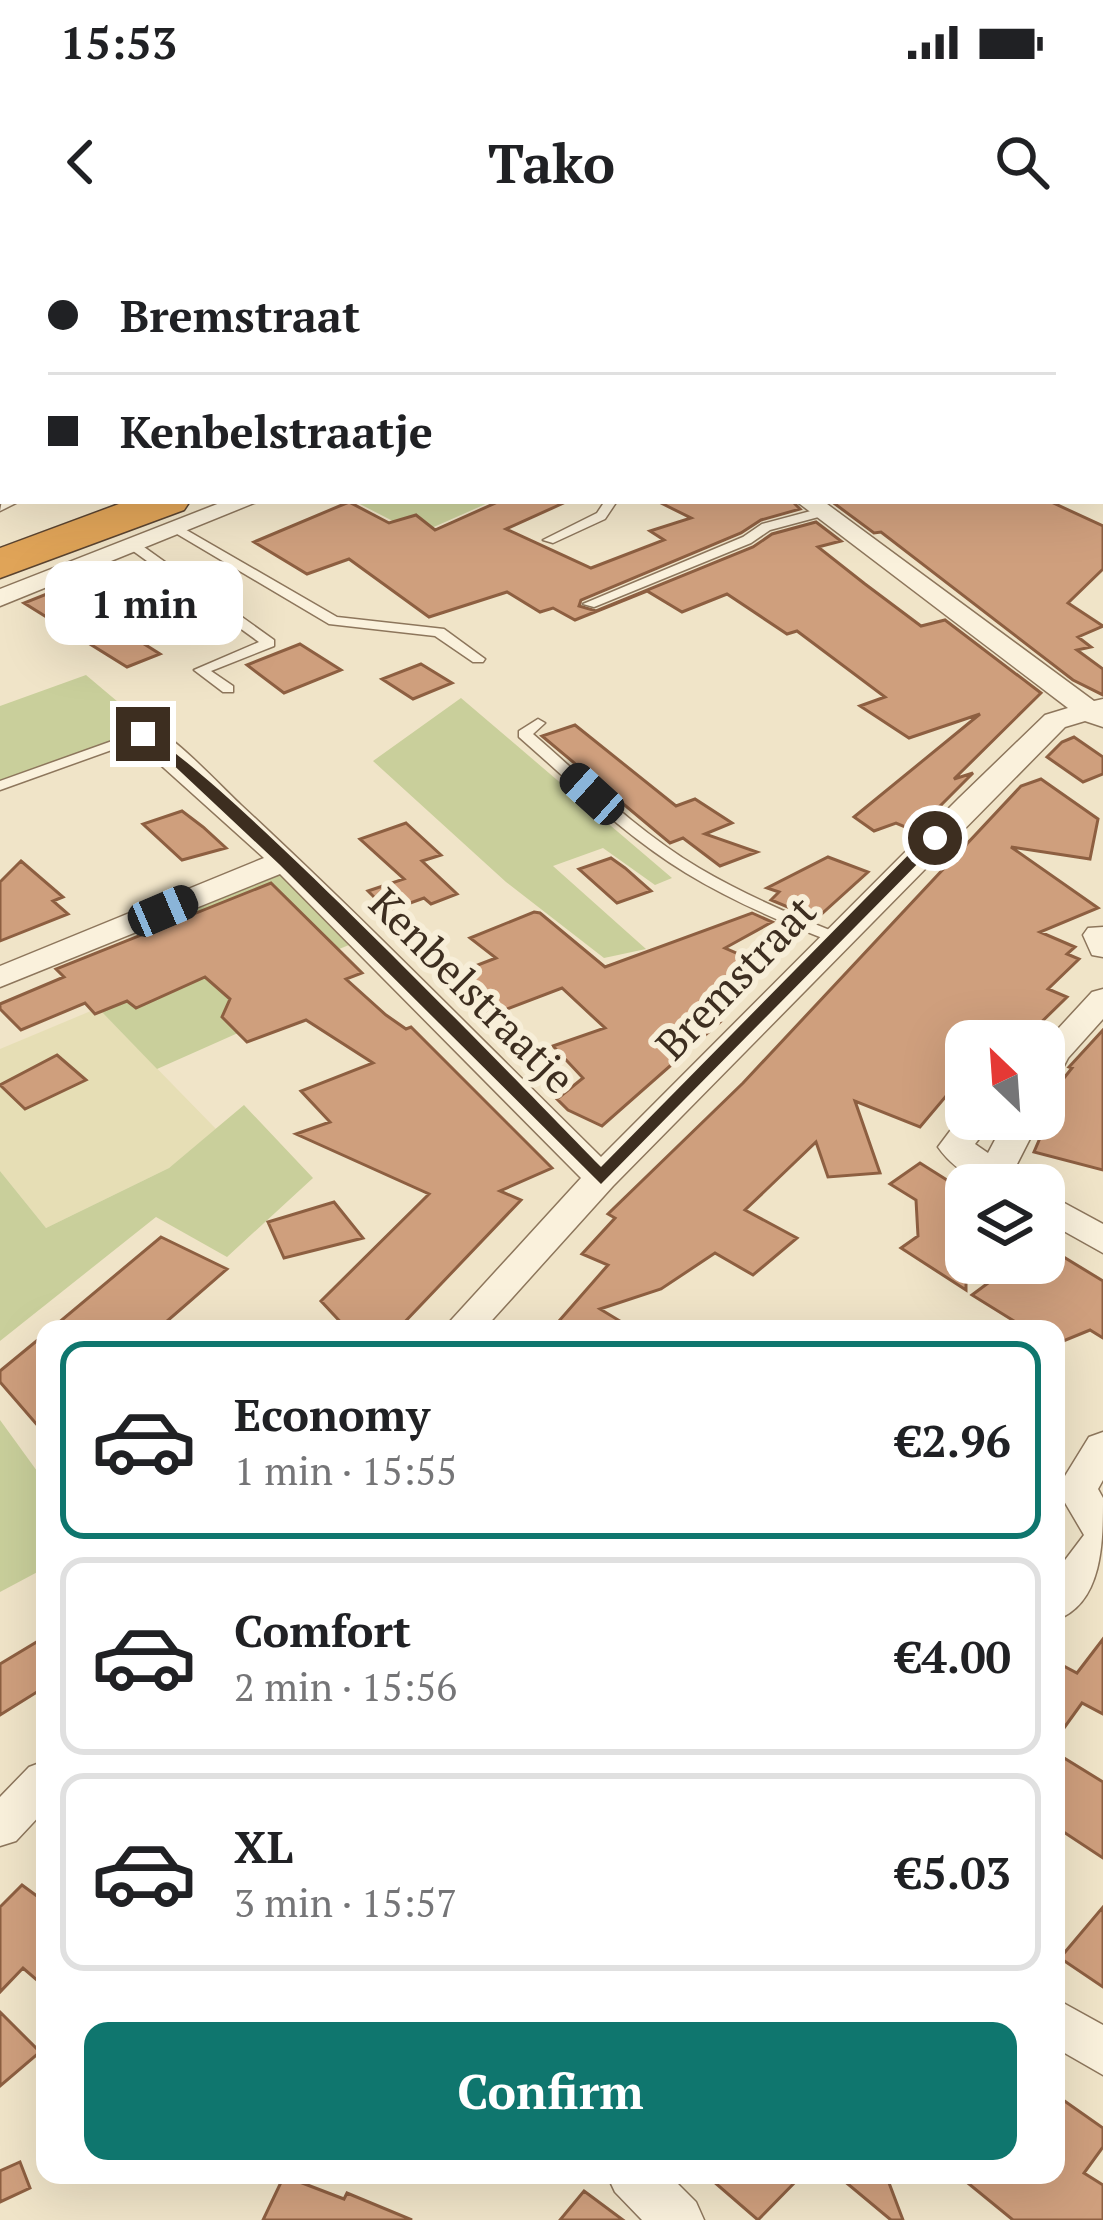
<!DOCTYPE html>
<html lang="en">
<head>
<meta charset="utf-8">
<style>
	:root { --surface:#fff; --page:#f2f2f2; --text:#202124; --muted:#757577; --line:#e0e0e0; --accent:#0f766e }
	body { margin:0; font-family:"PT Serif",serif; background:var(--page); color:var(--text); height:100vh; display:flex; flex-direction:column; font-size:45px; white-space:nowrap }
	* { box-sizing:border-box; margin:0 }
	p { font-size:39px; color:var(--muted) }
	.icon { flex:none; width:66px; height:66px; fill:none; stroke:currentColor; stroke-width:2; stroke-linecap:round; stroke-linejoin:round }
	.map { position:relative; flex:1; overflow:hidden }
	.sheet { position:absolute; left:36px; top:1080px; width:1029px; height:864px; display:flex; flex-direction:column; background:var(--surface); border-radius:24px; box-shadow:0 12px 48px #0002 }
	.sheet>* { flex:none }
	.hud { position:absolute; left:0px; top:0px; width:1104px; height:264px; box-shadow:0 12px 48px #0002; display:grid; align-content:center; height:264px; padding:0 48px; background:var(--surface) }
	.needle { width:78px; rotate:335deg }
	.buttons { position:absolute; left:945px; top:780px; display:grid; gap:24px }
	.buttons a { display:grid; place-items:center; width:120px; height:120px; border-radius:24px; background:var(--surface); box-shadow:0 12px 48px #0002; font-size:60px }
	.end { position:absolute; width:54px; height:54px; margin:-27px; border:15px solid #3d2e20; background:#fff; box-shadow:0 0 0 6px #fff }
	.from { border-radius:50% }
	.bubble { position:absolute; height:84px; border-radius:24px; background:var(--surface); box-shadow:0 12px 48px #0002; font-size:39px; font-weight:700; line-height:84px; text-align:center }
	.car { position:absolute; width:36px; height:72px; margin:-36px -18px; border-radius:15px; box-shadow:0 0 9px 3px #0007; background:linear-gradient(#222 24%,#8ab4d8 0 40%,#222 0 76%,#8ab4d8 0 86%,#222 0) }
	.hud b { display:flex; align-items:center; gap:42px; height:114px; font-size:45px }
	.hud b+b { border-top:3px solid var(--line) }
	.hud i { width:30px; height:30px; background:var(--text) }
	ul { padding:21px 0 0; list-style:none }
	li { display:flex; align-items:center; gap:36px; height:198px; margin:0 24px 18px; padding:0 24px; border:6px solid var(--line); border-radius:24px }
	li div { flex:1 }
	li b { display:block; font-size:45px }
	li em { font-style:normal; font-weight:700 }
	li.current { border-color:var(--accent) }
	li>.icon { width:108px; height:108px; stroke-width:1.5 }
	.action { display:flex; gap:24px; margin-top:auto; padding:24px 48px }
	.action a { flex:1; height:138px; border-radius:24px; background:var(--accent); color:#fff; font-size:48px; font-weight:700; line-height:138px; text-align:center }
	.status { display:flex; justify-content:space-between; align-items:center; height:84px; padding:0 60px; background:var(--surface); direction:ltr }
	.status svg { height:33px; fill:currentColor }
	header { display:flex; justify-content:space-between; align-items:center; height:156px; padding:0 48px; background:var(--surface); font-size:54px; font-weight:700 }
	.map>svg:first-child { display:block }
</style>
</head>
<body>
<div class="status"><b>15:53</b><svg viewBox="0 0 49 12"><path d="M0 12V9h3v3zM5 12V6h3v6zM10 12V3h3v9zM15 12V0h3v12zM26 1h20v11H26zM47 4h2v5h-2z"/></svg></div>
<header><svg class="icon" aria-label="back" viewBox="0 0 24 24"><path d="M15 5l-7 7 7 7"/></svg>Tako<svg class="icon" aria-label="search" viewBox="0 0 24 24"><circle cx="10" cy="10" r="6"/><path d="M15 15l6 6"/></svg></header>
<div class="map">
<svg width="1103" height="1980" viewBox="0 0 1103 1980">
	<rect width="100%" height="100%" fill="#f0e4c8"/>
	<path fill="#e6deb5" d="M98,768L216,889L169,928L46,988L0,931V809Z"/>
	<path fill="#c9cf9b" d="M354,261H484L488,263L418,294Z
		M86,435L150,489L0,545V466Z
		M461,458L672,638L655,645L603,608L553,626L646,709L604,718L506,642L373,521Z
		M275,629L349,705L246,747L276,776L157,829L98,768L194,727L153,679Z
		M244,865L313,938L227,1017L156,977L0,1101V931L46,988L169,928Z
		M0,1180L45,1242V1328L0,1352Z"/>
	<path fill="#cf9f7d" stroke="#8d5f41" stroke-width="3" d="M500,261H568L506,289L591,328L664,300L650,291L691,278L657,261H792L800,269L761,280L741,293L581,360L579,366L596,371L753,307L772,294L816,282L841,301L818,307L865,344L921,386L945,380L1041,453L954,539L973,533L928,578L910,589L896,583L874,591L854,577L980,474L909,498L860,466L885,457L797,391L787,394L727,354L682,372L647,351L575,380L553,368L540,372L507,352L429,377L349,319L307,334L254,302L349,262L389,283L416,275L435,290Z
		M831,261H1049L1103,286V329L1068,363L1103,386L1078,397L1091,407L1077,410L1103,429V455L1073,440L881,292L874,293Z
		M92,336L111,348L140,336L206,375L141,402L160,414L127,427L24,363Z
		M300,404L341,430L284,453L247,425Z
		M421,424L452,443L413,459L382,439Z
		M575,485L676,566L695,559L732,583L705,594L757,612L720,626L683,598L670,603L542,496Z
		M1074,497L1103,517V534L1083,542L1047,517L1062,502Z
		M1041,539L1098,579L1090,619L1011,607L1098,668L1040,692L1075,707L1067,714L1079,719L1048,749L1067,757L1022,801H966V847L957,843L920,887L855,861L880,933L828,937L816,902L745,970L797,998L753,1035L715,1013L661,1049L600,1069L633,1089H552L608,1025L582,1014L615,978L608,974L743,843L1021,546Z
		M182,571L203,587L226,608L182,620L143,584Z
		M406,583L441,615L422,621L457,654L431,664L424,658L388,671L368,651L404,639L360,599Z
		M828,617L868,632L816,679L771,660L779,652L767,648Z
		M611,618L625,628L651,651L617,663L579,629Z
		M21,621L63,657L53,661L68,674L0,701V642Z
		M271,643L362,733L346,739L386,775L406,789L411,787L552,928L500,951L521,960L398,1089H347L321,1061L429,954L296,894L330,882L301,851L373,823L306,780L247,802L222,777L230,759L205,737L136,768L127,761L95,774L85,763L21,790L0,769V764L64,737L56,729Z
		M534,672L540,673L605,727L752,673L772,682L725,708L766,726L731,752L741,757L714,779L720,782L602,886L568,870L557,859L583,838L553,806L605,788L562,748L491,775L449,736L496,718L470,698Z
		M1103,790V930L1034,912L1059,854L1049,849L1060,843L1072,828L1069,827Z
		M57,815L86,840L25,869L0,845Z
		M920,923L966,952V1050L901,1008L918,996L916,960L890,944Z
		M334,962L363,998L284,1018L268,982Z
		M161,997L227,1029L158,1089H51Z
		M1044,1005L1103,1041V1098L1090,1090L1056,1104V1089H1027L972,1055L1015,1023H1044Z
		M45,1094V1194L0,1142V1131Z
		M45,1397V1447L0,1475V1424Z
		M1103,1399V1474L1082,1463L1056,1499V1422L1077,1433Z
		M1056,1513L1103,1542V1618L1056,1587Z
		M22,1645L45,1662V1747L23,1728L0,1752V1667Z
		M1103,1667V1747L1060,1718Z
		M0,1772L40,1812L0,1846Z
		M1056,1855L1103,1888V1907L1084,1933L1103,1945V1980H1013L958,1935H1056Z
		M20,1922L30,1948L0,1962V1931Z
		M706,1935H802L758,1980Z
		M837,1935H886L903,1980H891Z
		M284,1936L344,1959L347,1953L412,1980H263Z
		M584,1951L623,1980H560Z"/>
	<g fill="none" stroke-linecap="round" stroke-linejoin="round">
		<g stroke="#8d765c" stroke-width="3">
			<path id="lane" d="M1101,44H1103V50H1101Z
				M605,261H617L605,279L553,303L543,300L597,273Z
				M822,268L828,272L826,275L770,290L751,303L594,367L583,364L743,297L762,284Z
				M176,284L337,377L444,389L485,419L483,422H473L435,396L329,384L172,291L170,288Z
				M129,302H137L274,400V406L211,431L233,446V452H223L194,430L259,402L129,308Z
				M538,479L545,483L533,494C586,540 638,592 699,628C745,655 792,675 842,695L844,698L842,701H830C781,682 732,661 686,633C625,596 573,544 519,497V491Z
				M143,490L148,491V497L0,550V541Z"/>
		</g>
		<g stroke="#8d765c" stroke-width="3">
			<path id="street" d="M417,0H440L442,3H419Z
				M687,0H714L685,3Z
				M3,255V261H20L0,271Z
				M225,261H259L0,366V349Z
				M796,261H823L1094,461L1103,459V487L1085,481L1065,487L613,946L484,1089H443L581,938L280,634L0,747V726L264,618L114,483L128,475C165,484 213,539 241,565C364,679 482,800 601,917L958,559L1045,475L1068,468Z
				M1103,687V717L1092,715L1083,695L1088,688Z
				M1103,749V779L1068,818L1056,841L1044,844V804L1092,752Z
				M965,871L966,879H994L975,904L988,913L1006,879H1040L1014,930L1031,945C992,945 962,941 938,907Z
				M1044,952L1103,984V1013L1044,980Z
				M1103,1192V1240L1098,1249L1103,1258C1103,1302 1103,1363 1056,1380V1332L1084,1295L1057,1249L1089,1197Z
				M45,1521V1570L16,1601L0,1606V1557L29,1527Z
				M1056,1759L1103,1785V1835L1056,1808Z
				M607,1935H669L696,1962L704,1980H642L615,1952Z"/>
		</g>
		<g stroke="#5b4430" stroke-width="3">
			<path id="highway" d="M127,261H190L184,270L0,338V308Z"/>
		</g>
		<use href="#lane" fill="#faf1dc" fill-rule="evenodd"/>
		<use href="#street" fill="#faf1dc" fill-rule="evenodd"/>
		<use href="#highway" fill="#e0a458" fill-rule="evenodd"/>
	</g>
	<path fill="#3d2e20" d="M137,491C178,488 546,871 601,927L929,594L943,598L601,944L279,624L166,518L137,497Z"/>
	<g text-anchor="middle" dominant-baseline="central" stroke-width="12" stroke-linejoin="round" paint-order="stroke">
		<g font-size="42" fill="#3d2e20" stroke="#f7eed8">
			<text transform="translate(735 737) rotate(-46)">Bremstraat</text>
			<text transform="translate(473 750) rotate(45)">Kenbelstraatje</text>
		</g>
	</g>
</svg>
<div class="buttons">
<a><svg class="needle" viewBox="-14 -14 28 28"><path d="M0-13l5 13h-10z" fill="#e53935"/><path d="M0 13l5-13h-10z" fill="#757577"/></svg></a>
<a><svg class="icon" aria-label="layers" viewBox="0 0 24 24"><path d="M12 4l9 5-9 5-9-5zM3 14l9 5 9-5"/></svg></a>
</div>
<i class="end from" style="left:935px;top:598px"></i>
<i class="end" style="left:143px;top:494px"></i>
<div class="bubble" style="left:45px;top:321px;width:198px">1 min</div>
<i class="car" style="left:592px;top:554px;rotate:312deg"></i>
<i class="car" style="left:163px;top:671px;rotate:67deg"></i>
<div class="hud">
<b><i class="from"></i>Bremstraat</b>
<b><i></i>Kenbelstraatje</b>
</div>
<section class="sheet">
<ul>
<li class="current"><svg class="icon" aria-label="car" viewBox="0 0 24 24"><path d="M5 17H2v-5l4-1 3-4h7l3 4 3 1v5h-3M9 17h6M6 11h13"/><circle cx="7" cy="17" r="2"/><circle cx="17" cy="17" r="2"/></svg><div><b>Economy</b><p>1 min · 15:55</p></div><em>€2.96</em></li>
<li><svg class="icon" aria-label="car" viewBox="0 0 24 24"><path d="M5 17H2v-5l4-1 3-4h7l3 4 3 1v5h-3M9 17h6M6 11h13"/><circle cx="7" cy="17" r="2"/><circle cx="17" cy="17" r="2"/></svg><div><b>Comfort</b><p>2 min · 15:56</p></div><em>€4.00</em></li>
<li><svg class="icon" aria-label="car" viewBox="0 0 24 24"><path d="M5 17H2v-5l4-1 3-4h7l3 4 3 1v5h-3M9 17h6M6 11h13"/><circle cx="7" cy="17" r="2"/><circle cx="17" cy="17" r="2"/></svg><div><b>XL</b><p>3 min · 15:57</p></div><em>€5.03</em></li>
</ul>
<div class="action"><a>Confirm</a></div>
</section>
</div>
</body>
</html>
